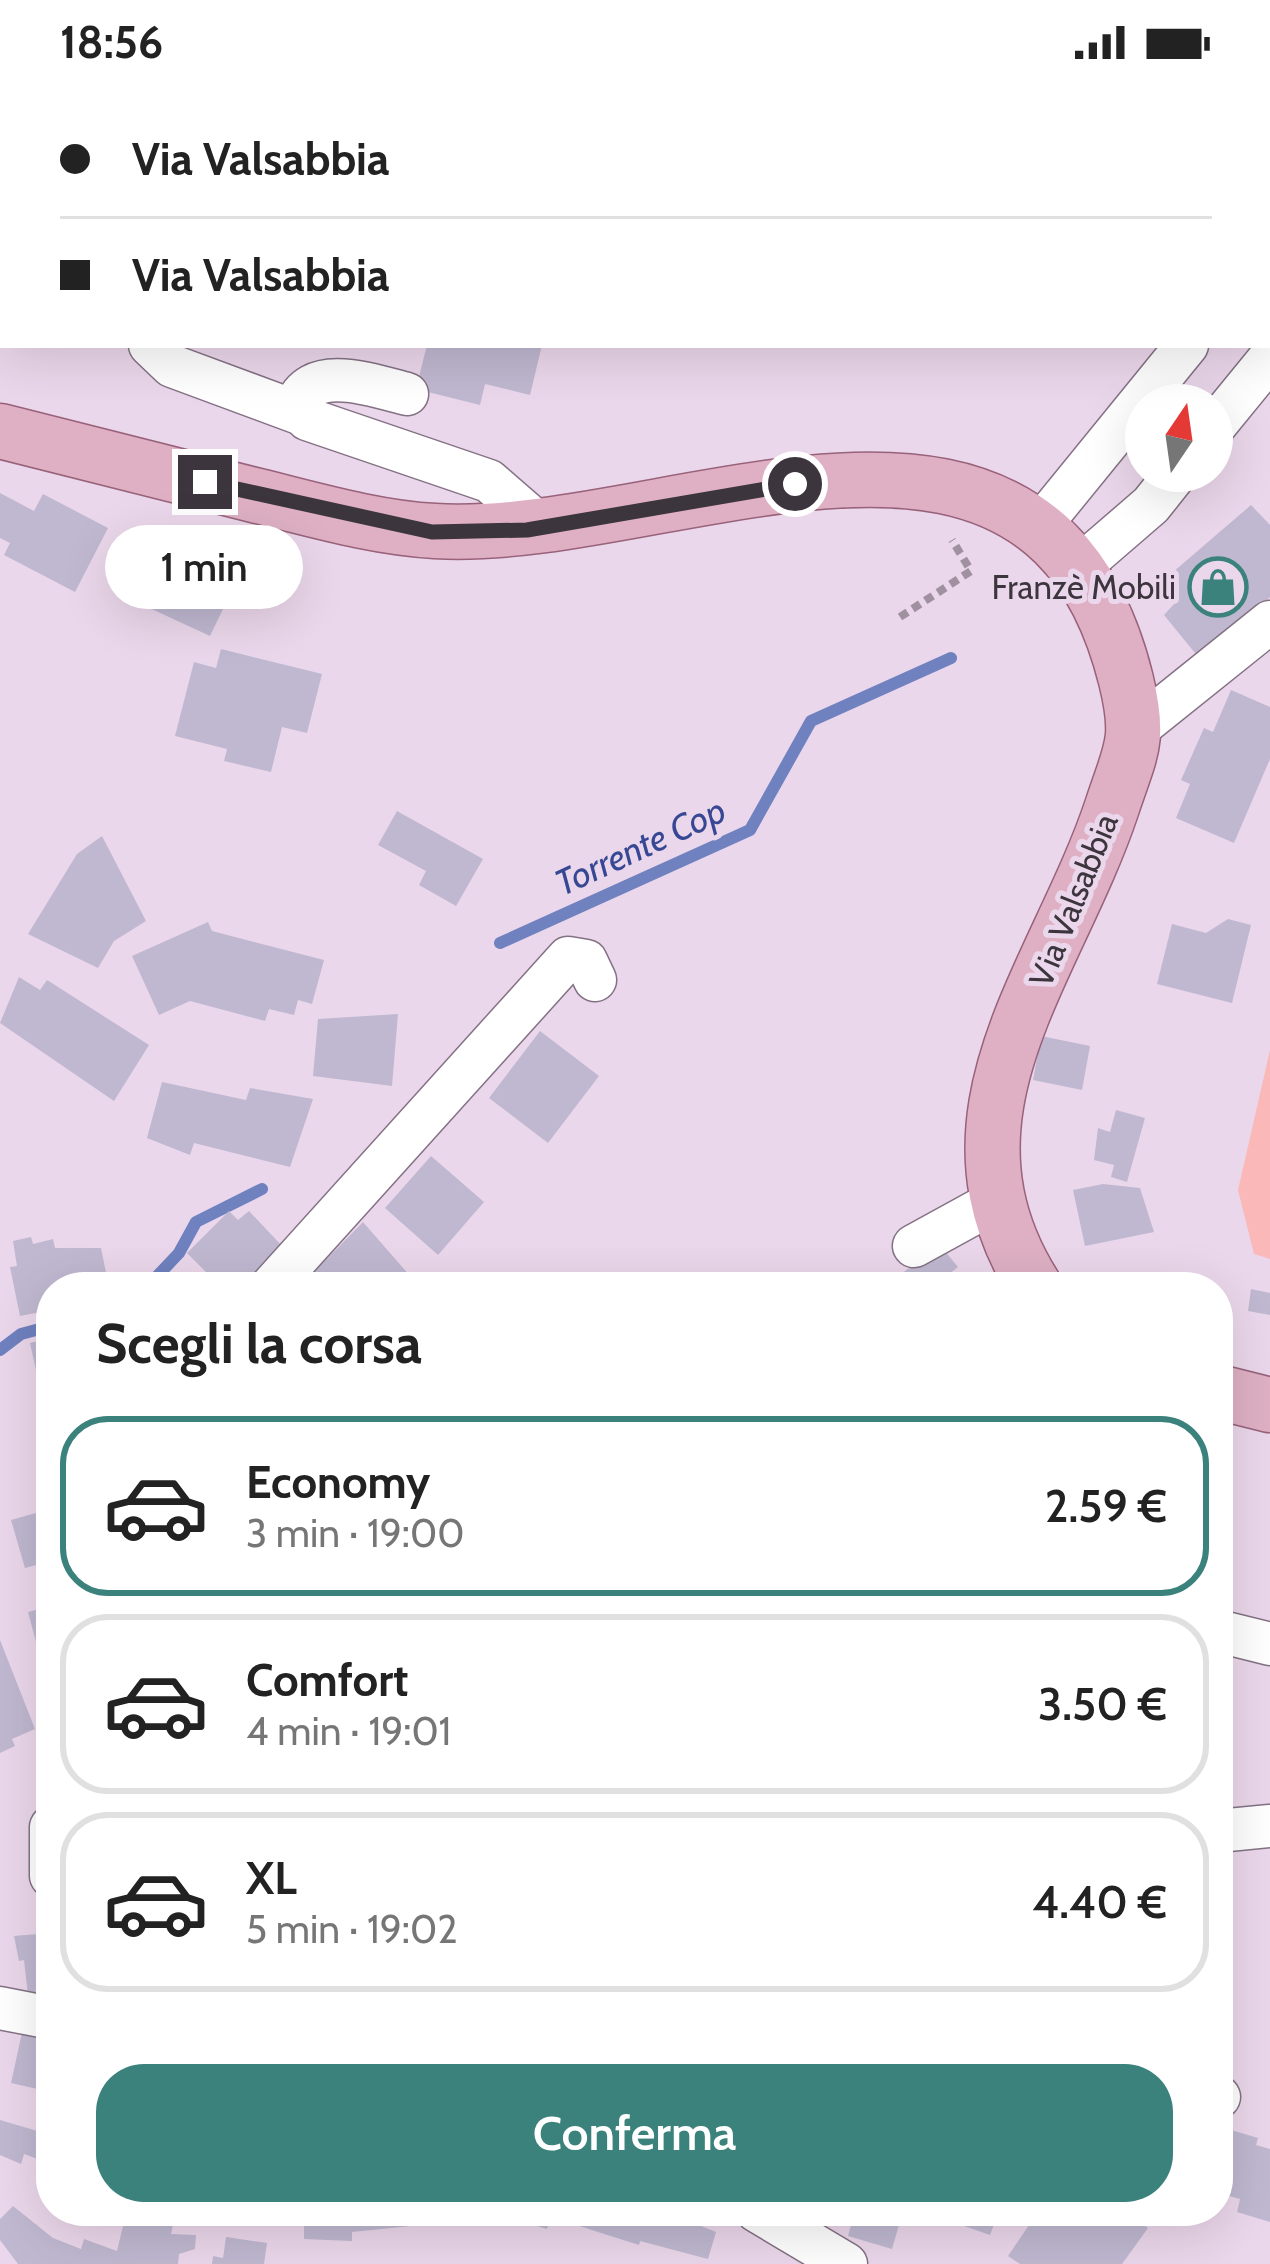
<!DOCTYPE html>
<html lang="it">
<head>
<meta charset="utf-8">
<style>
	:root { --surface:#fff; --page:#f6f6f6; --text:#222; --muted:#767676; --line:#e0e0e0; --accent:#3b827d }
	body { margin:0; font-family:Cabin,sans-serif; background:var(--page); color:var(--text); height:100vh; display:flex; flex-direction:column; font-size:45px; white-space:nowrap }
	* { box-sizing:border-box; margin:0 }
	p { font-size:39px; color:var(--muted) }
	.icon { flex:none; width:66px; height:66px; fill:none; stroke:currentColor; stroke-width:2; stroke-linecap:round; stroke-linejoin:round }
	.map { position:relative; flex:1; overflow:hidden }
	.side { position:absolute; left:36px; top:1188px; width:1197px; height:954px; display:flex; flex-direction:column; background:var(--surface); border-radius:48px; box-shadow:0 12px 48px #0002 }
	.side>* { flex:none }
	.hud { position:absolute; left:0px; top:0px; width:1272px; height:264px; box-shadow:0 12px 48px #0002; display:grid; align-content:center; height:264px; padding:0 60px; background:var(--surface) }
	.needle { width:78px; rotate:13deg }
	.buttons { position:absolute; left:1125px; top:300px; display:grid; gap:24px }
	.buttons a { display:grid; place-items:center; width:108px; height:108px; border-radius:50%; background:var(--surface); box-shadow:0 12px 48px #0002; font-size:60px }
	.end { position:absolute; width:54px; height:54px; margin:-27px; border:15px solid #3c353d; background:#fff; box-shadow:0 0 0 6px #fff }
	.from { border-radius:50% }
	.bubble { position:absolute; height:84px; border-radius:42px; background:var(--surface); box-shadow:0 12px 48px #0002; font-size:39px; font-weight:600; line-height:84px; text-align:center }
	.hud b { display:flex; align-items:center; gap:42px; height:114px; font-size:45px }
	.hud b+b { border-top:3px solid var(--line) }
	.hud i { width:30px; height:30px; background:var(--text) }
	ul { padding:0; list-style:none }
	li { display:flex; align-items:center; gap:36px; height:180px; margin:0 24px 18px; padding:0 36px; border:6px solid var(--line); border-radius:48px }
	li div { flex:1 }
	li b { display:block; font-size:45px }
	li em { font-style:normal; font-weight:600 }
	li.active { border-color:var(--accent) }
	li>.icon { width:108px; height:108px; stroke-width:1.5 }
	h2 { padding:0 60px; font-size:54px; line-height:144px }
	.primary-button { display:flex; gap:24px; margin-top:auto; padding:24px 60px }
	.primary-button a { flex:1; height:138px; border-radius:48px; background:var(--accent); color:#fff; font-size:48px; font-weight:600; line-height:138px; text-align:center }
	.status { display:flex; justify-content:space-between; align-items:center; height:84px; padding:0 60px; background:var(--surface); direction:ltr }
	.status svg { height:33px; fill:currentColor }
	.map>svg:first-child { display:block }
</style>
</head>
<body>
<div class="status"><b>18:56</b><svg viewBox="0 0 49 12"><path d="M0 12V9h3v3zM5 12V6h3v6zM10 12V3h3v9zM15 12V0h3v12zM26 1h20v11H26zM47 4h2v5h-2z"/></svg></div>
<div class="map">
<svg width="1270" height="2180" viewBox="0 0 1270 2180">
	<rect width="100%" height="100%" fill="#ebd7eb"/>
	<path fill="#fab9b8" d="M1270,966V1175L1254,1170L1238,1106Z"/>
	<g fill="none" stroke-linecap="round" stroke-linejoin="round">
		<path stroke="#6f81bf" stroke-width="12" d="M1144,385L1146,383
			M500,859L750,746L811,637L951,574
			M147,1203L179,1169L196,1138L262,1105
			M0,1266L21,1250L51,1242"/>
	</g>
	<path fill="#bfb8d0" d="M427,261H542L530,311L485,300L480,321L416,305Z
		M0,409L34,427L43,410L108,444L75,508L4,471L10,459L0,454Z
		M1251,421L1270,441V513L1204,580L1164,531L1174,520L1158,501Z
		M168,466L236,498L210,552L143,521Z
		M221,565L322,590L307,649L282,643L271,688L224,677L227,665L175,652L194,578L216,584Z
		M1231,606L1270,623V675L1234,759L1176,734L1190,700L1181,696L1204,644L1213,648Z
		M397,727L483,775L456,822L419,801L426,787L378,761Z
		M102,752L146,837L114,857L98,884L28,850L77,770Z
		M1228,835L1251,841L1232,919L1157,900L1172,840L1206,849Z
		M208,838L212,847L324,876L312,920L298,916L294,931L269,925L265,937L190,917L159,931L132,872Z
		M19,893L40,906L47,896L149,961L114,1017L0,939Z
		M398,930L392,1002L313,992L318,935Z
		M540,947L599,992L548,1059L489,1014Z
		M1041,952L1090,962L1082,1006L1033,996Z
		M162,998L246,1016L250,1004L313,1015L290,1083L194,1059L190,1071L147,1054Z
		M1116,1026L1145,1034L1127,1098L1111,1093L1114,1081L1094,1076L1098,1044L1110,1048Z
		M431,1072L484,1118L438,1171L385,1124Z
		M1103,1100L1140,1104L1154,1148L1085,1162L1073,1106Z
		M229,1127L238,1136L249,1127L283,1163L242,1203H221L187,1169Z
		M363,1138L411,1193L402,1203H322L310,1192Z
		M31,1153L33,1160L53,1155L55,1164H101L109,1203H51V1226L20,1232L10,1183L17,1182L13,1157Z
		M939,1160L958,1183L933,1203H902L895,1195Z
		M1251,1205L1270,1209V1231L1248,1227Z
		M51,1254V1321L44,1322L30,1259Z
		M43,1427L51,1477L25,1484L11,1436Z
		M51,1522V1598L47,1599L28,1528Z
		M0,1556L35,1645L12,1655L15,1662L0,1669Z
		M50,1849L51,1908L28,1911L24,1876L19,1877L14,1852Z
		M23,1944L51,1950V2008L11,1999Z
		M0,2036L51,2051V2080L24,2070L21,2080L0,2071Z
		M1218,2042L1258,2054L1256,2061L1270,2065V2138L1237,2128L1240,2115L1218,2109Z
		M13,2122L53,2154L81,2165L84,2155L117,2167L123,2142H104V2137L63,2127H412L411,2142L352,2148V2157L304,2155V2136H174L171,2150L196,2151L195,2165L179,2170L178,2180H18L0,2156V2135Z
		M484,2127H681L679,2133L716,2148L708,2175L640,2157L639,2161L551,2133L547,2145Z
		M855,2127H903L892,2165L848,2152Z
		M921,2127H999L990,2151Z
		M1128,2129L1148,2144L1122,2180H1020L1008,2172L1031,2138Z
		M226,2153L267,2159L264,2180H212L213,2172L223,2174Z"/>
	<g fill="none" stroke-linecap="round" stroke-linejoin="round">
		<g stroke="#847284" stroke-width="45">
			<path id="minor" d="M1231,0L1242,3
				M1164,3L1191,0
				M1269,161L1270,160
				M0,182L3,183
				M150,261L172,282L299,329
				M407,310C375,302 310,278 296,322L307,335L489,397L543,444
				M1212,345L1270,274
				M1038,444L1187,261
				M1078,484L1151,421L1178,387
				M1138,644L1270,538
				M914,1162L996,1117
				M271,1203L568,874L586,877L595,896
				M1218,1547L1270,1560
				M51,1743V1792
				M1218,1747L1270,1742
				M0,1924L51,1934
				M1218,2012L1219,2013
				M757,2127L846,2180"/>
		</g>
		<g stroke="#98627b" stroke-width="57">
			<path id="major" d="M0,347C86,368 172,390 258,412C315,426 376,444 435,447C669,461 1040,249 1126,596C1141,657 1131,665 1112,723C1057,888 925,1030 1035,1203
				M1218,1308L1270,1321"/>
		</g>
		<path stroke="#a091a0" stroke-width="8" stroke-dasharray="9 6" stroke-linecap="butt" d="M900,533L971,487L952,456"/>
		<use href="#minor" stroke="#fff" stroke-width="42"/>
		<use href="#major" stroke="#dfb0c4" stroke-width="54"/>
	</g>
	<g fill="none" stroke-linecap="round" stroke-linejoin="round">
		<path stroke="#3c353d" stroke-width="15" d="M205,398L432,448L527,446L795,400"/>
	</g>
	<defs>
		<g id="shop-ring" transform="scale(3)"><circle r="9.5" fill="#ebd7eb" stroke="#3b827d" stroke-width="1.5"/><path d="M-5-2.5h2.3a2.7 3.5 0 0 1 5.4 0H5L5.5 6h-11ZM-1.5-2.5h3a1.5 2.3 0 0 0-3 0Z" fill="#3b827d"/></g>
	</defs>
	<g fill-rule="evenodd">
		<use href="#shop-ring" x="1218" y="503"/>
	</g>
	<g text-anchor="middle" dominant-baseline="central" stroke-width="10" stroke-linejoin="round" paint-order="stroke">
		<g font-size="33" fill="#3c353d" stroke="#ebd7eb" text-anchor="end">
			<text x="1176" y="503">Franzè Mobili</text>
		</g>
		<g font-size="33" fill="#3c353d" stroke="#ebd7eb">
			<text transform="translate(1073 816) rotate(-68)">Via Valsabbia</text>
		</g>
		<g font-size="36" font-style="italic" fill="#364793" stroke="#ebd7eb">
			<text transform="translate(640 762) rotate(-25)">Torrente Cop</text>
		</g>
	</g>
</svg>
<div class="buttons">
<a><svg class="needle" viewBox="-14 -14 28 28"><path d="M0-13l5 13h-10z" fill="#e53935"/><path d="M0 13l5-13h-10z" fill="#767676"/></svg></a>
</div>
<i class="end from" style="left:795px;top:400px"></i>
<i class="end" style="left:205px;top:398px"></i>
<div class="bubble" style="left:105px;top:441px;width:198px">1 min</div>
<div class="hud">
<b><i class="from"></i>Via Valsabbia</b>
<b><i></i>Via Valsabbia</b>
</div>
<section class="side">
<h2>Scegli la corsa</h2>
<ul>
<li class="active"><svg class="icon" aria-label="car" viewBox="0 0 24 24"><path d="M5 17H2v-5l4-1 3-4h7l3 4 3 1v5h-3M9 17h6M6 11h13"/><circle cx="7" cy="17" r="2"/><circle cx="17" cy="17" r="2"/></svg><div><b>Economy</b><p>3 min · 19:00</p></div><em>2.59 €</em></li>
<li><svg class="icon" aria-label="car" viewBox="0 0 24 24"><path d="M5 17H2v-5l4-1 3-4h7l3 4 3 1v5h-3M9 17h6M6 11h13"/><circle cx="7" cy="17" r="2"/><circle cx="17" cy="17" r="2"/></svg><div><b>Comfort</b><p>4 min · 19:01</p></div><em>3.50 €</em></li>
<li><svg class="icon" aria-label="car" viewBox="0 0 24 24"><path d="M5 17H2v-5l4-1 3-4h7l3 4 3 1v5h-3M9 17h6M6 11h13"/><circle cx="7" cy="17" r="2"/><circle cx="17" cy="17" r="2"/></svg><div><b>XL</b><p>5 min · 19:02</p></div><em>4.40 €</em></li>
</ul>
<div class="primary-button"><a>Conferma</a></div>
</section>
</div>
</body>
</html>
